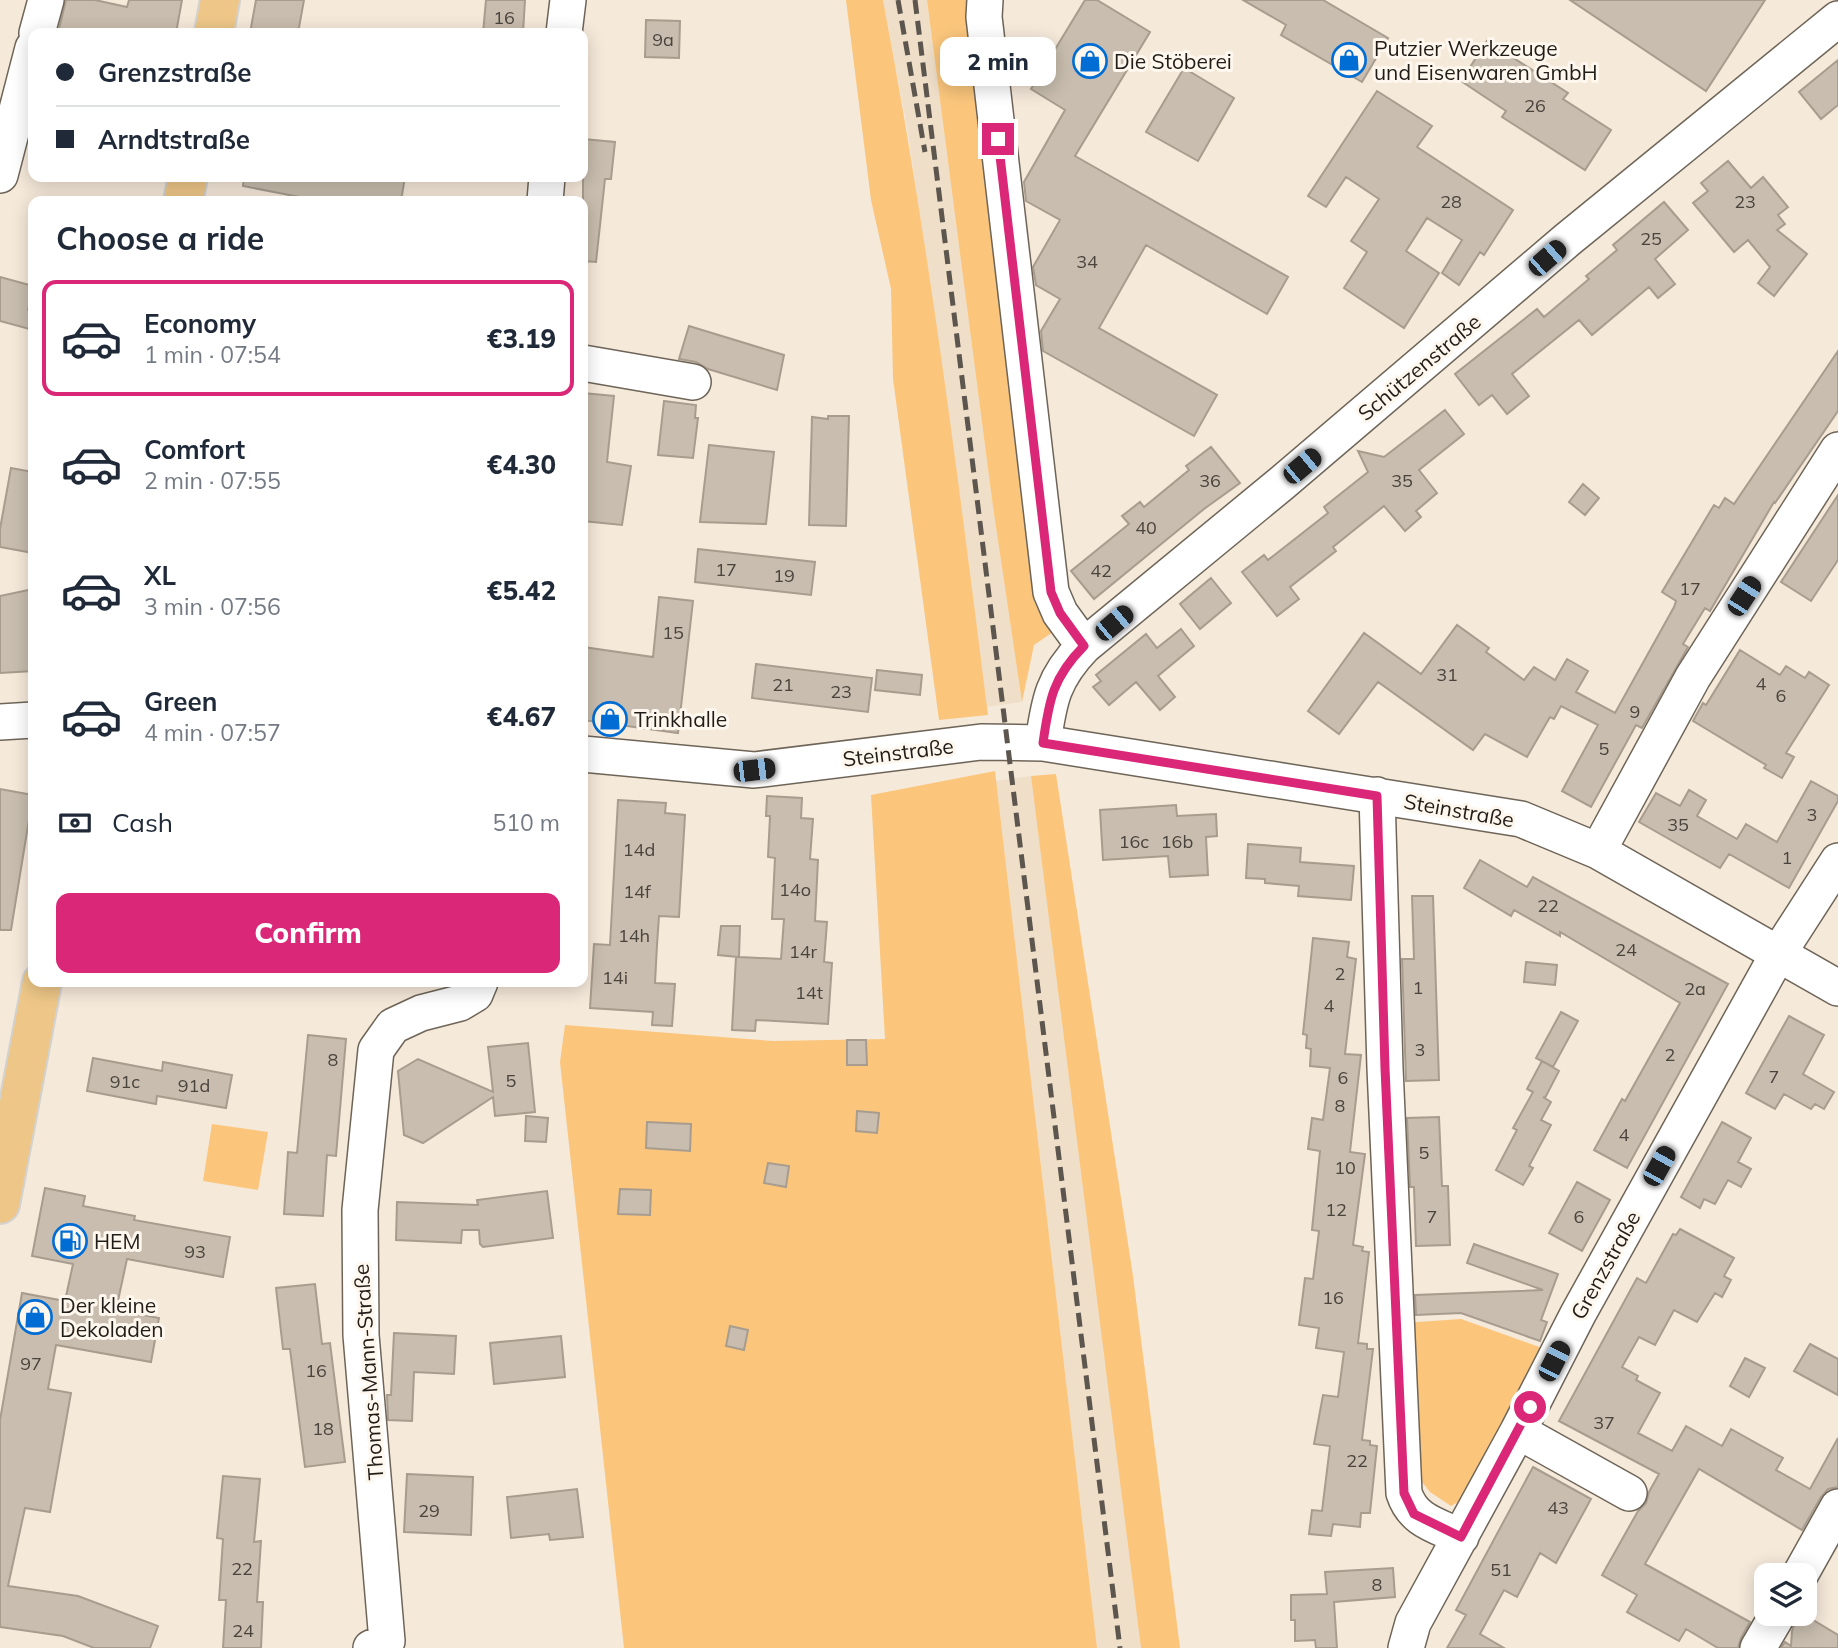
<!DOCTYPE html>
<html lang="en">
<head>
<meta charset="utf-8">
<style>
	:root { --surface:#fff; --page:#f6f6f7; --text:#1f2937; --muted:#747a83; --line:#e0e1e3; --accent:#db2777 }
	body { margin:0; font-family:Mulish,sans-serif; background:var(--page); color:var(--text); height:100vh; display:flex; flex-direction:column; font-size:26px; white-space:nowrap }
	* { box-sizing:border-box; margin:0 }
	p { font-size:23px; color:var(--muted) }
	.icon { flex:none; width:38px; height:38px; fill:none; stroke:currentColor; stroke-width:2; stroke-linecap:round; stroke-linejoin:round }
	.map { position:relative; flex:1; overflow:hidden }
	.side { position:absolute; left:28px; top:196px; width:560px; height:791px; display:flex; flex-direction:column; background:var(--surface); border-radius:14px; box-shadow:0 4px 18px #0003 }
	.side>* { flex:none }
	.guide { position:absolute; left:28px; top:28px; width:560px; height:154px; border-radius:14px; box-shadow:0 4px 18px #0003; display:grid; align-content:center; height:154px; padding:0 28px; background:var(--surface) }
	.tools { position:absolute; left:1754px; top:1563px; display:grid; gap:14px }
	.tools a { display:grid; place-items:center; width:63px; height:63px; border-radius:14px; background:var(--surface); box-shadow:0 4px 18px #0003; font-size:35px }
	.end { position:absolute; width:32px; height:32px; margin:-16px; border:9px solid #db2777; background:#fff; box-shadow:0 0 0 4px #fff }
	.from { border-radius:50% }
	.bubble { position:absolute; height:49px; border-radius:14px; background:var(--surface); box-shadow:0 4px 18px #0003; font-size:23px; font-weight:800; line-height:49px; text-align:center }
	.car { position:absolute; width:21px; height:42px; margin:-21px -10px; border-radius:9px; box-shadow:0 0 5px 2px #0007; background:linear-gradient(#222 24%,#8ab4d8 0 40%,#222 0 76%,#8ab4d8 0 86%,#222 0) }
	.guide b { display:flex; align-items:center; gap:24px; height:66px; font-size:26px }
	.guide b+b { border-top:2px solid var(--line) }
	.guide i { width:18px; height:18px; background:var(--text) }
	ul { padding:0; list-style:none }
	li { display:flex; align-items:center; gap:21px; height:116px; margin:0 14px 10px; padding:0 14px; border:4px solid transparent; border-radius:14px }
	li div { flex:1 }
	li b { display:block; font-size:26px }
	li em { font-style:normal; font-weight:800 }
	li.current { border-color:var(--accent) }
	li>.icon { width:63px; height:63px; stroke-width:1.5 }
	h2 { padding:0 28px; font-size:32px; line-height:84px }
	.pay { display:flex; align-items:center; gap:18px; height:77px; padding:0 28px; font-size:26px }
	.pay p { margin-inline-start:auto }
	.action { display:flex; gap:14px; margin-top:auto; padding:14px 28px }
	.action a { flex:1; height:80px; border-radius:14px; background:var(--accent); color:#fff; font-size:28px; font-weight:800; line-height:80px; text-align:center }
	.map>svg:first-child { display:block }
</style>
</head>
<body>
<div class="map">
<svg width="1838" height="1648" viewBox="0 0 1838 1648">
	<rect width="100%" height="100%" fill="#f5e9da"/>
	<path fill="#efdfc9" d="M883,0H927L993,507L1022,702L987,707L960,496L908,133Z
		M1031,776L1097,1282L1141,1648H1097L996,781Z"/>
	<path fill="#fbc67c" d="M846,0H883C928,237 958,476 988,715L939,720L893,379L891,289L871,200Z
		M927,0H972L1056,630L1034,645L1022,702L993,507Z
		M995,771L1097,1648H624L560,1062L565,1025L773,1041L885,1039L871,795Z
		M1056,774L1133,1276L1180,1648H1141L1031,776Z
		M212,1124L268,1132L258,1190L203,1181Z
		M1461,1319L1545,1349L1465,1498L1451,1506L1430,1492L1415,1473L1403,1323Z"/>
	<path fill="#c8bdae" stroke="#a79c8e" stroke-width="2" d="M66,0H95L127,7L129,0H182L176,33H58Z
		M256,0H304L298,33H250Z
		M486,0H525L523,33H483Z
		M1085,0H1097L1150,32L1075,156L1288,277L1267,314L1146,245L1099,328L1217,395L1194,436L1043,351L1041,331L1060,299L1036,285L1033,267L1060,220L1026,201L1024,182L1065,110L1031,89Z
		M1243,0H1323L1388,38L1362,82L1281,35L1286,25Z
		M1570,0H1765L1706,91Z
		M646,20L680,21L679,58L645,57Z
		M1487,41L1568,93L1563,99L1611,130L1585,170L1502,117L1506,111L1461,81Z
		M1838,60V105L1821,119L1799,92Z
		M1184,68L1234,98L1198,161L1146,132Z
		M1377,91L1432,126L1417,147L1513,210L1484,255L1480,252L1459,285L1442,273L1462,240L1427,218L1406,251L1439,273L1404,328L1344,288L1367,252L1351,241L1379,199L1346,177L1326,207L1308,196Z
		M583,139L615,142L611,179H605L596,262L583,261Z
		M1728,161L1751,188L1763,177L1788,207L1778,215L1785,224L1777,230L1807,254L1774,296L1758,283L1770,267L1748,240L1734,252L1693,203L1708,191L1701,183Z
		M244,177H405L401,201H320L243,186Z
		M1664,202L1688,230L1655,259L1675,284L1658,298L1649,287L1592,335L1579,320L1512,374L1529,396L1507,414L1492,395L1479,405L1455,374L1537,309L1544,317L1589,279L1586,276L1617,250L1613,245Z
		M0,277L33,286L28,310L33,311V330L0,321Z
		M689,326L784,355L777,390L708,369L696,362L679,359Z
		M1838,351V411L1775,503L1774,502L1710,611L1705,608L1683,644L1688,647L1642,728L1636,725L1591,807L1562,791L1598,725L1561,706L1554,719L1550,717L1527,757L1485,734L1473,750L1378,682L1339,734L1308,711L1364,633L1421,674L1457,625L1489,648L1486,652L1524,680L1534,667L1555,680L1567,659L1588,671L1576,692L1615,713L1674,607L1676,601L1662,592L1714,505L1719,508L1725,498L1734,504Z
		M583,393L614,396L607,462L631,466L622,525L583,521Z
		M664,401L696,405L695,418H698L693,458L658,455Z
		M1445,410L1464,434L1419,470L1437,493L1416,511L1421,517L1405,531L1384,506L1333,547L1336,551L1290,587L1299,599L1277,616L1242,572L1264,555L1268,560L1328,513L1324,507L1368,472L1358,451L1384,457Z
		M828,416H849L846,526L809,525L812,417L828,419Z
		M709,445L774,452L766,524L700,522Z
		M1211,447L1240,483L1204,509L1094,599L1071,571L1129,524L1122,516L1140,502L1144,507L1189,470L1186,466Z
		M11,468L33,472V553L0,547V529Z
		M1583,484L1599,498L1585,515L1569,502Z
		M1838,495V560L1811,601L1781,582Z
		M698,549L815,562L811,595L695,582Z
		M1211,578L1231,603L1200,629L1180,604Z
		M33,589V671L0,673V596Z
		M659,597L693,601L678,733L583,720V647L653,657Z
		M1181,629L1194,646L1158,676L1175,697L1160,710L1136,682L1109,705L1093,687L1101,681L1096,675L1146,634L1157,648Z
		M1740,650L1780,675L1786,666L1805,678L1809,672L1829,685L1786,753L1794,757L1782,778L1764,768L1766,765L1693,721L1703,703L1706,705Z
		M756,664L872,678L868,712L752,698Z
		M877,670L922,675L920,695L875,690Z
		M1811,781L1838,796V801L1789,888L1729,854L1720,868L1639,822L1656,793L1680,806L1689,790L1706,800L1697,816L1737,839L1746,824L1777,842Z
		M0,789L33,795L11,930H0Z
		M767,796L802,798L801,818L813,819L810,859L818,860L815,921L827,922L824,962L832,963L828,1024L756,1020L755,1031L732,1030L736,957H738L718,955L721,926H740L739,957L781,959L784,919H772L775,858L768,857L770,816H766Z
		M618,800L666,803L665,813L685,815L679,917L659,916L657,945L655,983L675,984L672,1026L652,1025L653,1012L590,1008L594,944L610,945Z
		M1176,805L1177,816L1216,814L1217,836L1206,837L1208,875L1170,877L1168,856L1103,860L1100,810Z
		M1248,844L1301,848L1300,862L1354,866L1351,900L1298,896L1299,886L1265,883V879L1246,878Z
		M1480,860L1527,887L1533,877L1728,984L1627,1168L1594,1150L1622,1099L1625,1101L1680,1003L1560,932V936L1514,910L1511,916L1464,888Z
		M1412,896H1433L1439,1080L1406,1081L1402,959H1414Z
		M1313,938L1349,942L1347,957L1356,959L1345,1054L1361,1055L1350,1152L1365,1154L1353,1245L1363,1247L1362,1251L1369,1252L1358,1343L1367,1344V1349H1373L1362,1440L1370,1441V1445L1377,1446L1370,1513H1361L1360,1527L1333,1524L1331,1536L1309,1534L1312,1510L1322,1511L1330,1446L1314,1444L1323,1395L1338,1397L1344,1352L1316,1348L1319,1328L1299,1325L1305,1278L1313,1279L1319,1231L1312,1230L1320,1151L1308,1149L1312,1118L1323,1120L1330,1068L1310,1066L1311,1049L1306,1048L1307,1035L1303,1034Z
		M1526,962L1557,965L1555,985L1524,982Z
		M1561,1012L1578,1021L1553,1067L1536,1058Z
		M1789,1016L1824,1035L1803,1074L1834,1092L1824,1109L1815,1104L1811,1109L1784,1094L1775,1109L1746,1093Z
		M308,1035L346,1039L336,1156L327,1155L323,1216L284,1214L288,1152L297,1153Z
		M847,1040H866L867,1065H847Z
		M528,1043L535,1112L495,1116L493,1097L423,1143L404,1135L398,1071L418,1059L493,1092L488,1047Z
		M93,1058L162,1071L163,1062L232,1075L226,1108L157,1096L156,1104L87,1091Z
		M1542,1061L1559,1071L1545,1098L1543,1097L1551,1102L1541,1120L1551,1125L1529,1166L1533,1168L1523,1185L1496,1170L1517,1130L1513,1128L1533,1092L1527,1089Z
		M857,1111L879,1113L877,1133L856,1131Z
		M526,1116L548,1118L546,1142L525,1141Z
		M1439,1117L1442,1186H1448L1450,1245L1416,1246L1414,1187H1410L1407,1118Z
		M647,1122L691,1124L690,1151L646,1148Z
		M1722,1122L1751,1138L1738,1162L1751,1169L1741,1187L1728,1180L1715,1204L1704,1199L1700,1208L1681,1197Z
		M768,1163L789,1166L786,1187L764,1183Z
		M1577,1182L1610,1200L1582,1251L1549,1233Z
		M45,1188L85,1196L83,1206L135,1216L134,1220L230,1237L223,1277L127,1259L116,1310L159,1318L151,1362L56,1345L48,1389L71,1393L50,1512L25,1508L8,1586L78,1596L158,1626L150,1648H94L63,1636L0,1627V1420L22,1293L65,1301L73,1264L32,1256Z
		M620,1189L651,1190L650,1215L618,1214Z
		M547,1191L553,1238L483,1247L480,1244L479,1230H462L461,1243L396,1240L397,1202L478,1205L477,1200Z
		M1680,1229L1734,1258L1724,1276L1731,1280L1722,1297L1715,1293L1697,1322L1674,1310L1655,1345L1639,1337L1622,1367L1638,1376L1636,1380L1660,1393L1638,1433L1672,1451L1686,1426L1722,1446L1731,1429L1783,1458L1776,1470L1810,1489L1838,1438V1487L1828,1489L1821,1497L1802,1530L1699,1469L1645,1564L1750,1622L1741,1638L1738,1648H1718L1686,1629L1679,1641L1627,1612L1637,1595L1602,1575L1638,1511L1646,1503L1649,1492L1659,1474L1559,1421L1637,1278L1646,1283L1673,1234L1676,1235Z
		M1474,1244L1558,1274L1541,1320L1547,1322L1540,1341L1461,1313L1416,1315L1415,1295L1543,1290L1467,1263Z
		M315,1284L322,1344L330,1343L345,1462L305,1467L290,1349H283L276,1288Z
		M730,1326L748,1330L744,1350L726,1346Z
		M394,1333L456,1336L454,1374L414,1372L412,1421L388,1420L387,1395H391Z
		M561,1336L565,1377L494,1384L490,1343Z
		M1810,1344L1838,1359V1395L1794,1371Z
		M1745,1358L1765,1368L1749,1397L1730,1386Z
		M1533,1467L1591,1499L1556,1563L1540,1553L1517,1597L1504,1590L1480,1634L1504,1648H1447L1466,1615L1456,1610Z
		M407,1474L473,1477L471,1535L404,1532Z
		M223,1476L260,1479L254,1542L261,1541L257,1602H263L261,1648H223L226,1600H219L223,1539L217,1538Z
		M577,1489L583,1537L550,1540L549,1534L511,1538L507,1497Z
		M1393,1568L1395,1597L1334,1602L1337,1648H1316L1315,1640L1295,1641V1620H1291V1595L1327,1594L1325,1572Z
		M1798,1614H1803L1838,1635V1648H1781L1785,1642L1791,1646L1792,1631Z"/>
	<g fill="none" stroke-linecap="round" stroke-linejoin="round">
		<g stroke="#6e6558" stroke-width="38">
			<path id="minor" d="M985,0L984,17L1051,592L1060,613L1084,646
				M37,33L46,0
				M564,33L568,0
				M0,175L33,48
				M545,201L547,177
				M583,363L693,382
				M0,722L33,720
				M1043,743C1049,700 1053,678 1084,646L1282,483L1567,240L1838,19
				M583,754L754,770L981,742L1043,743L1521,819L1598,851L1838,988
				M1377,795L1385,1068L1404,1493C1413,1521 1436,1525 1461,1537
				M1598,851L1693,677L1838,450
				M1518,1431L1629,1493
				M1800,1575L1838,1507
				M371,1648L387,1641L361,1335L360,1210L376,1050L393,1026L421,1013L460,1003L475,994L480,982
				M1406,1648L1413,1623L1518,1431L1578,1314L1778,954L1838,861
				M1758,1648L1778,1614"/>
		</g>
		<g stroke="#d2d2d1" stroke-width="42">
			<path id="major" d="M214,33L220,0
				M183,201L188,177
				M0,1204L42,982"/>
		</g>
		<use href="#minor" stroke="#fff" stroke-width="35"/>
		<use href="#major" stroke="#eec788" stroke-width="38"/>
		<path stroke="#5c564e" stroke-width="5" stroke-dasharray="14 7" stroke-linecap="butt" d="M898,0L925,152
			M915,0L1120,1648"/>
	</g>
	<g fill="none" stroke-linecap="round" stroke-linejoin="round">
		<path stroke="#db2777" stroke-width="9" d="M998,139L1051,592L1060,613L1084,646C1053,677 1049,700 1043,743L1377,796L1385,1068L1404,1493L1414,1514L1461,1537L1530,1407"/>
	</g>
	<defs>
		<g id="shop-ring" transform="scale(1.75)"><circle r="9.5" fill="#fef7ee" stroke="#006dd5" stroke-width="1.5"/><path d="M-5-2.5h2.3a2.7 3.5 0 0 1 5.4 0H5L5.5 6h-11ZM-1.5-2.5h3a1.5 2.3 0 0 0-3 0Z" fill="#006dd5"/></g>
		<g id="fuel-ring" transform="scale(1.75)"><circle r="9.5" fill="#fef7ee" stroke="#006dd5" stroke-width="1.5"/><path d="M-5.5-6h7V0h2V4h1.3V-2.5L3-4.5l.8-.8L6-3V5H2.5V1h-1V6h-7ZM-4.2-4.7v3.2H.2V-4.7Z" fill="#006dd5"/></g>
	</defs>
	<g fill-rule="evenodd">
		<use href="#shop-ring" x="1349" y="60"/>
		<use href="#shop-ring" x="1090" y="61"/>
		<use href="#shop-ring" x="610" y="719"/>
		<use href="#fuel-ring" x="70" y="1241"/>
		<use href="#shop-ring" x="35" y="1317"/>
	</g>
	<g text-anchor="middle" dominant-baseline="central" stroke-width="6" stroke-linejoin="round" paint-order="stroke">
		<g font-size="18" fill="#4a443d">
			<text x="504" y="17">16</text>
			<text x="663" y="39">9a</text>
			<text x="1535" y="105">26</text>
			<text x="1451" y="201">28</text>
			<text x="1745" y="201">23</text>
			<text x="1651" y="238">25</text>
			<text x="1087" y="261">34</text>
			<text x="1210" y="480">36</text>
			<text x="1402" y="480">35</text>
			<text x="1146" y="527">40</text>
			<text x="726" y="569">17</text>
			<text x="1101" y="570">42</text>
			<text x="784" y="575">19</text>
			<text x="1690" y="588">17</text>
			<text x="673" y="632">15</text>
			<text x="1447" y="674">31</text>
			<text x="1761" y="683">4</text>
			<text x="783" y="684">21</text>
			<text x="841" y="691">23</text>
			<text x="1781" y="695">6</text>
			<text x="1635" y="711">9</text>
			<text x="1604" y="748">5</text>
			<text x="1812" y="814">3</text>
			<text x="1678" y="824">35</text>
			<text x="1134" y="841">16c</text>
			<text x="1177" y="841">16b</text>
			<text x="639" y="849">14d</text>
			<text x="1787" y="857">1</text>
			<text x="795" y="889">14o</text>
			<text x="637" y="891">14f</text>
			<text x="1548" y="905">22</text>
			<text x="634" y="935">14h</text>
			<text x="1626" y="949">24</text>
			<text x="803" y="951">14r</text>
			<text x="1340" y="973">2</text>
			<text x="615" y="977">14i</text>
			<text x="1418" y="987">1</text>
			<text x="1695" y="988">2a</text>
			<text x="809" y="992">14t</text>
			<text x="1329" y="1005">4</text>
			<text x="1420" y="1049">3</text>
			<text x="1670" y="1054">2</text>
			<text x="333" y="1059">8</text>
			<text x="1774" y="1076">7</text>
			<text x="1343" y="1077">6</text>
			<text x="511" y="1080">5</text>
			<text x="125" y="1081">91c</text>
			<text x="194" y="1085">91d</text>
			<text x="1340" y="1105">8</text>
			<text x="1624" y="1134">4</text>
			<text x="1424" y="1152">5</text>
			<text x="1345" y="1167">10</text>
			<text x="1336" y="1209">12</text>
			<text x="1432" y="1216">7</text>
			<text x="1579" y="1216">6</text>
			<text x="195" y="1251">93</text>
			<text x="1333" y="1297">16</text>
			<text x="31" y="1363">97</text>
			<text x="316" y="1370">16</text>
			<text x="1604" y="1422">37</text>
			<text x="323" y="1428">18</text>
			<text x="1357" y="1460">22</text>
			<text x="1558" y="1507">43</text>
			<text x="429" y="1510">29</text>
			<text x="242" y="1568">22</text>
			<text x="1501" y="1569">51</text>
			<text x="1377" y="1584">8</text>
			<text x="243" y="1630">24</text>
		</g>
		<g font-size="21" fill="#201c17" stroke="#fef7ee" text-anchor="start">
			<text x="1374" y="48">Putzier Werkzeuge<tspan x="1374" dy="24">und Eisenwaren GmbH</tspan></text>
			<text x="1114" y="61">Die Stöberei</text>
			<text x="634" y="719">Trinkhalle</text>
			<text x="94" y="1241">HEM</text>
			<text x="60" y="1305">Der kleine<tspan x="60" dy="24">Dekoladen</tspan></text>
		</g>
		<g font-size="21" fill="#201c17" stroke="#fef7ee">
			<text transform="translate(1419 367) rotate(-40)">Schützenstraße</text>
			<text transform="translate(898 752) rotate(-7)">Steinstraße</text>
			<text transform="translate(1459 810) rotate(10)">Steinstraße</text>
			<text transform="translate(1605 1265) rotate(-61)">Grenzstraße</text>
			<text transform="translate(368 1372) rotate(-94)">Thomas-Mann-Straße</text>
		</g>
	</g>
</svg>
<div class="tools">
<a><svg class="icon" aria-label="layers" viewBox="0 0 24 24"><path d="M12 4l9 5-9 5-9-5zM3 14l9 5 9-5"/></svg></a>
</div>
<i class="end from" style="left:1530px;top:1407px"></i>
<i class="end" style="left:998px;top:139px"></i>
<div class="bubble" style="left:940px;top:37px;width:116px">2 min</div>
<i class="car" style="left:1547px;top:258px;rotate:49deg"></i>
<i class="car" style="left:1302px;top:466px;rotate:50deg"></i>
<i class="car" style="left:1744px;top:596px;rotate:33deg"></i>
<i class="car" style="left:1114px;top:623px;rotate:50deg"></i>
<i class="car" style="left:754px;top:770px;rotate:83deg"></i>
<i class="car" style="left:1659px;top:1166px;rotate:29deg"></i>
<i class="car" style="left:1554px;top:1361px;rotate:27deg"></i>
<div class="guide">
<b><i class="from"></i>Grenzstraße</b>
<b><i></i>Arndtstraße</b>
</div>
<section class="side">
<h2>Choose a ride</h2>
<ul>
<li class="current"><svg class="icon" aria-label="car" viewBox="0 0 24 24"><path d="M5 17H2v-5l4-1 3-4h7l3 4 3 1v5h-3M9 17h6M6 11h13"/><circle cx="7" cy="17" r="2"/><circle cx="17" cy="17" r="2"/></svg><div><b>Economy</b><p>1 min · 07:54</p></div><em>€3.19</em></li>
<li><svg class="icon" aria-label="car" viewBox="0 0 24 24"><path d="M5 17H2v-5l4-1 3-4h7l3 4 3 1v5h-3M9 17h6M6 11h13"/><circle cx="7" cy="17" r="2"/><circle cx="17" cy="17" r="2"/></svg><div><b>Comfort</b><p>2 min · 07:55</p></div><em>€4.30</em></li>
<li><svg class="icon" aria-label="car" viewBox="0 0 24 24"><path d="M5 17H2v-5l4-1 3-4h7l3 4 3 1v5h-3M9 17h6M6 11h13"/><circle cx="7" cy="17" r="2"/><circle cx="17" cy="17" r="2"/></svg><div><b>XL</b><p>3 min · 07:56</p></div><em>€5.42</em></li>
<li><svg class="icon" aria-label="car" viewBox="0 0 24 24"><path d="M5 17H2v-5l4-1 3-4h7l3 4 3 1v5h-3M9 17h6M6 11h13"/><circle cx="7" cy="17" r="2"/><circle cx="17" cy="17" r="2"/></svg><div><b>Green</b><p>4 min · 07:57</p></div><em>€4.67</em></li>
</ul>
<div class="pay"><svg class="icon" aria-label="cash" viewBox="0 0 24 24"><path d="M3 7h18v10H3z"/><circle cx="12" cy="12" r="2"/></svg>Cash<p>510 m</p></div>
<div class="action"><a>Confirm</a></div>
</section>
</div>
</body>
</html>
